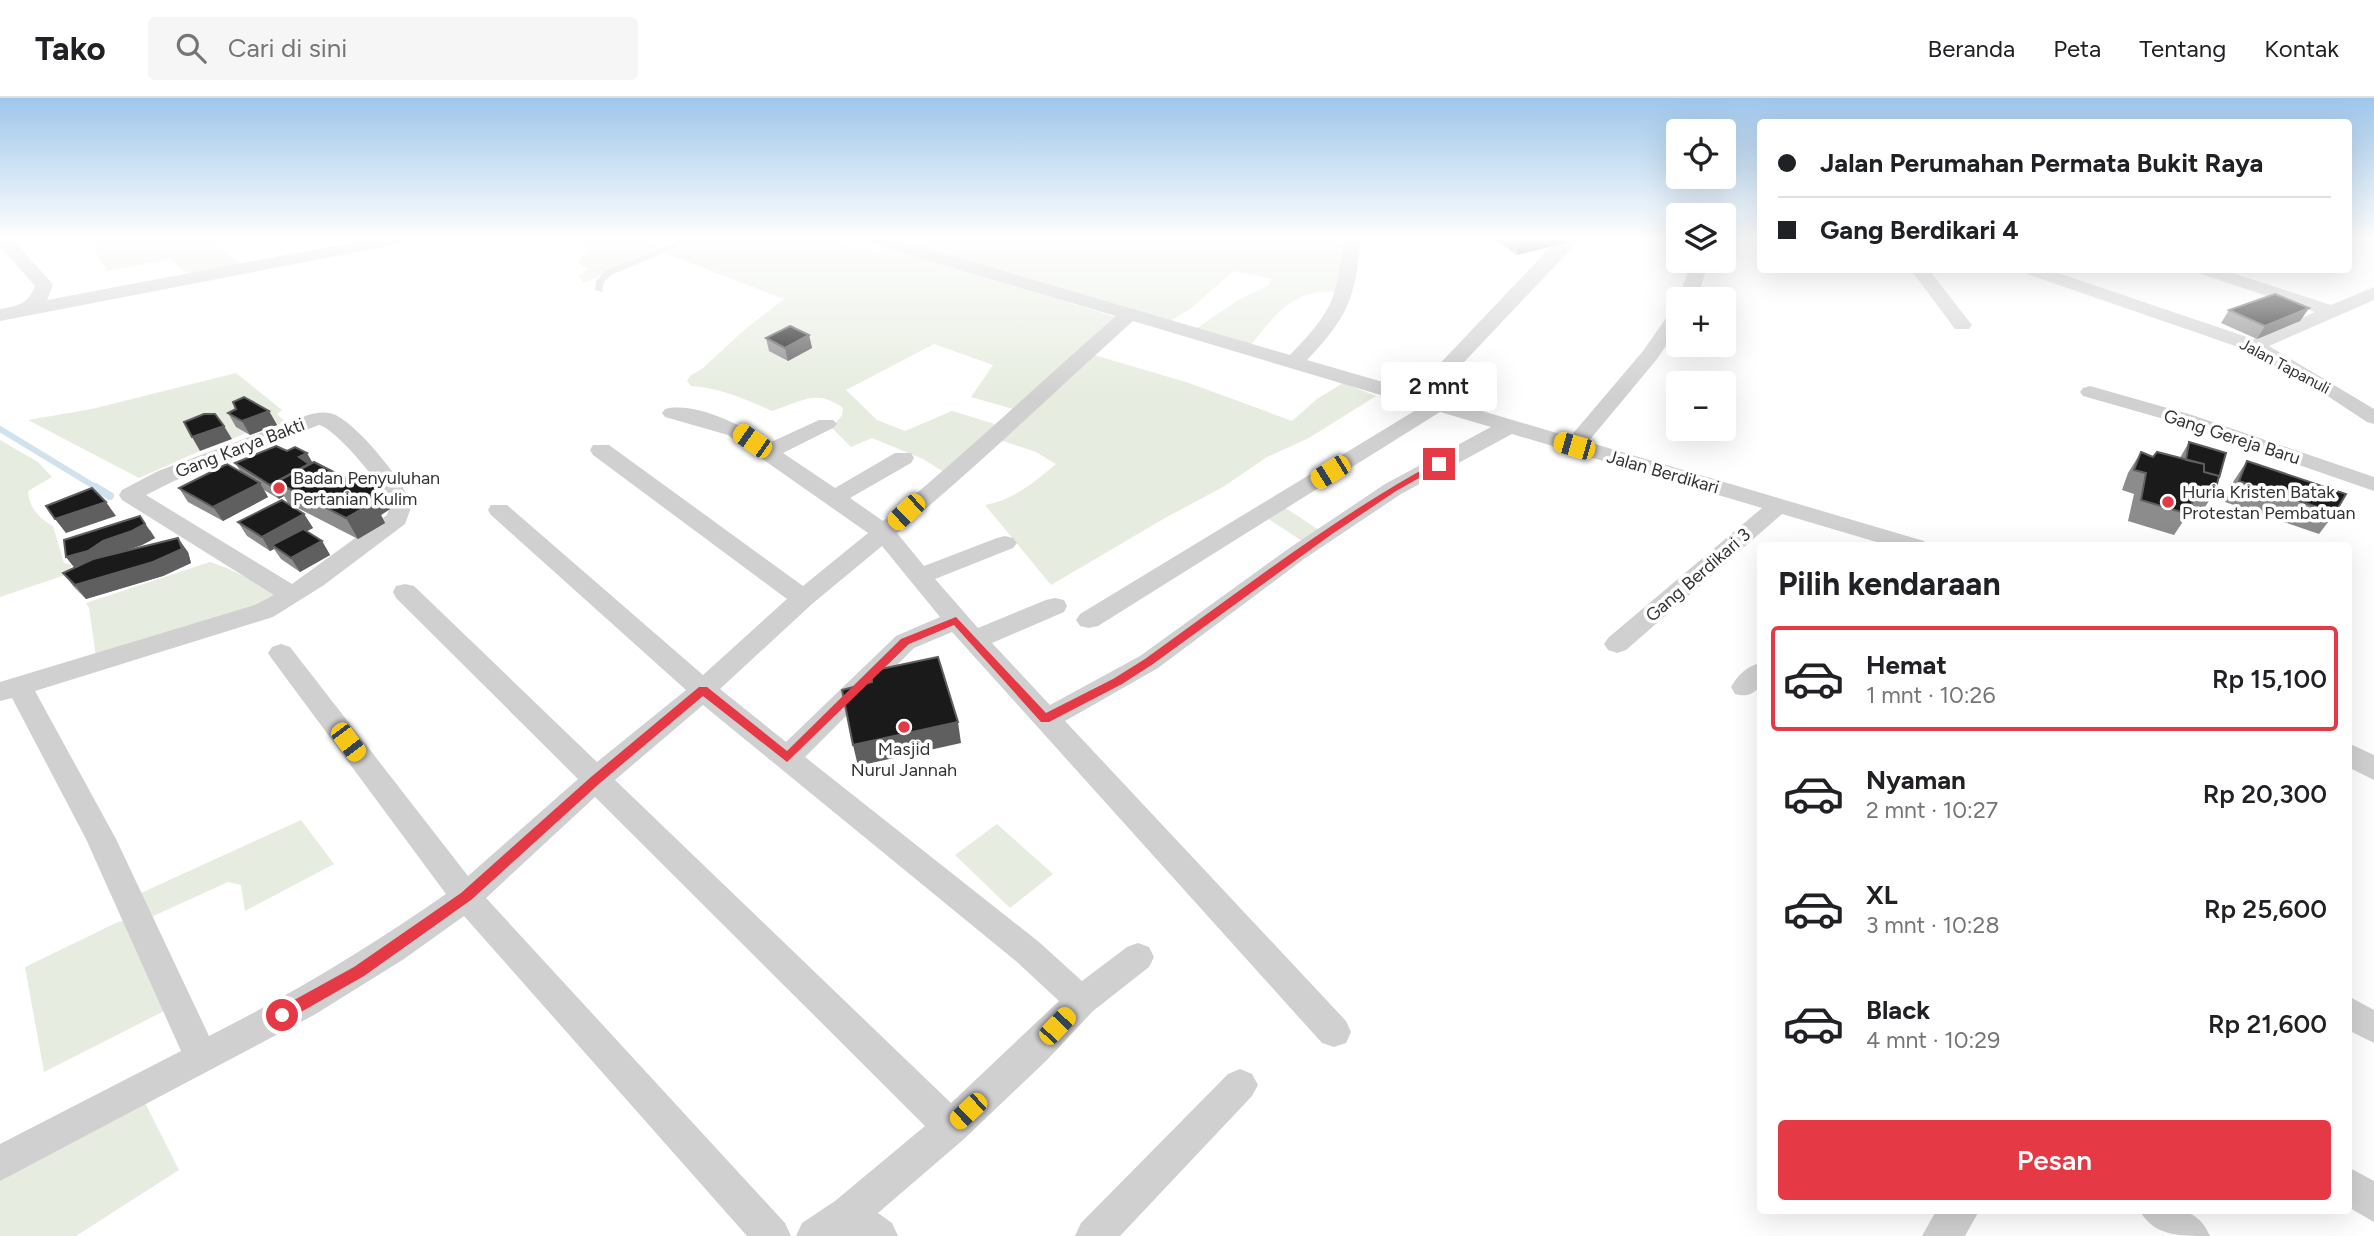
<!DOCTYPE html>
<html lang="id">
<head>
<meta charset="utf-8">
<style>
	:root { --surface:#fff; --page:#f6f6f6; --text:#202124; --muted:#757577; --line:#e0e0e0; --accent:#e63946 }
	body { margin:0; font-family:Figtree,sans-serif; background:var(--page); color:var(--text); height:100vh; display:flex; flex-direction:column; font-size:26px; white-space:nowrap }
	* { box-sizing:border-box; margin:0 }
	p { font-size:23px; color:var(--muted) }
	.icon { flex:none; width:38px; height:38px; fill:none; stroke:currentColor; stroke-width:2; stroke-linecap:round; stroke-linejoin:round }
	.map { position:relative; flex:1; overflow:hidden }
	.side { position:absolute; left:1757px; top:444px; width:595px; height:672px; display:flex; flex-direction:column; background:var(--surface); border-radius:7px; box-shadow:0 7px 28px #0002 }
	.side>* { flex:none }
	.guide { position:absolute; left:1757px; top:21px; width:595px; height:154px; border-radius:7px; box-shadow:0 7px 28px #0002; display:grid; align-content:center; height:154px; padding:0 21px; background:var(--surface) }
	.tools { position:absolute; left:1666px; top:21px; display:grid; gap:14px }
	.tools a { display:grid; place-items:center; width:70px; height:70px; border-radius:7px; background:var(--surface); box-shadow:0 7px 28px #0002; font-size:35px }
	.end { position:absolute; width:32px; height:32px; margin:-16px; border:9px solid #e63946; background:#fff; box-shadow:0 0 0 4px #fff }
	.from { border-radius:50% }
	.bubble { position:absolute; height:49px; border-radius:7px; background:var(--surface); box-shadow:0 7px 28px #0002; font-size:23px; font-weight:600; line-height:49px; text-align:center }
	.car { position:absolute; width:21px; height:42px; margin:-21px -10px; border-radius:9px; box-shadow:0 0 5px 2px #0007; background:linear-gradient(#f5c518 24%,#345 0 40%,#f5c518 0 76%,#345 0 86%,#f5c518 0) }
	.guide b { display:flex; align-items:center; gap:24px; height:66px; font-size:26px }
	.guide b+b { border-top:2px solid var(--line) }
	.guide i { width:18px; height:18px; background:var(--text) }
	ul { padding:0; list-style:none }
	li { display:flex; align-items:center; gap:21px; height:105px; margin:0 14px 10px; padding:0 7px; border:4px solid transparent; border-radius:7px }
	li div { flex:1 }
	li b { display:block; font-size:26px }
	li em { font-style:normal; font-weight:600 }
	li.active { border-color:var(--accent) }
	li>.icon { width:63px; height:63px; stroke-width:1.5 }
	h2 { padding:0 21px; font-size:32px; line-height:84px }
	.action { display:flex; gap:14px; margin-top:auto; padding:14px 21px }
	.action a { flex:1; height:80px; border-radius:7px; background:var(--accent); color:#fff; font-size:28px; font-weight:600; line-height:80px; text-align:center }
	header { display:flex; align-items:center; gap:42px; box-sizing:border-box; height:98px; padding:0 35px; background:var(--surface); border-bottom:2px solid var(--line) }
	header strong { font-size:33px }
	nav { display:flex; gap:38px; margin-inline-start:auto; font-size:24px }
	.search { width:490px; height:63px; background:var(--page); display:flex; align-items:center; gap:18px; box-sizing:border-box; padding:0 24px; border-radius:7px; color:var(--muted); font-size:26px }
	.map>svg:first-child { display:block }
</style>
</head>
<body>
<header>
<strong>Tako</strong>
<div class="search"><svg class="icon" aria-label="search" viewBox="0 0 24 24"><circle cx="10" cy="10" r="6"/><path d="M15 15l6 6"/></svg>Cari di sini</div>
<nav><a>Beranda</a><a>Peta</a><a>Tentang</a><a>Kontak</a></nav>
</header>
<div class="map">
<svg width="2374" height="1138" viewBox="0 0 2374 1138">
	<rect width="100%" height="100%" fill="#fff"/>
	<path fill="#e6ecdf" d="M86,140H216L214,147L244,167L194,176L184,173L171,161L107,173Z
		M571,140H637L663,149L583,185L579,178L588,171L578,165L590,149Z
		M701,140H824L877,155L889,149L1116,219L1013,311L971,299L993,267L934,246L846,292L877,322L905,333L952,313L995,326L947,376L923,361L872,340L851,349L832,330L842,317L843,310C816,290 801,304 772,313C745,301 721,290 691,288L687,283L691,277L702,271L743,233L784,201L664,155Z
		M919,140H1346L1340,194C1295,189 1276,215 1251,247L1194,232L1238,202L1268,188L1272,181L1234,173L1190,211L1166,225L908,146Z
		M1091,256L1189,285L1292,323L1317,301L1343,285L1376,298L1309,340L1267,359L1223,389L1165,420L1051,487L985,407C1015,401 1033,385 1056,366L1036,354L997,341Z
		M236,275L282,312L277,316L285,324L277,327L252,313L237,329L246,335L232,341L223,330L193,338L200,353L139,380L28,322L92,311Z
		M0,342L38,364L52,379L28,393C29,410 39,420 53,428L64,465L72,467L65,477L0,499Z
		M1284,409L1319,432L1302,443L1267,420Z
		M210,464C233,471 254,484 275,495L273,504L96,559L89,510L86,505Z
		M301,722L334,766L245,813L241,787L228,784L149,820L141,795Z
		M997,726L1053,776L1010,810L955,757Z
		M131,821L168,911L44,974L25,869L118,824Z
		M142,999L179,1072L76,1138H0V1075Z"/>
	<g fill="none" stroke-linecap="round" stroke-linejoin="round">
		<path stroke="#cfe2ee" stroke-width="6" d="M0,331L97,390"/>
		<path stroke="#cfe2ee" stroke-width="8" d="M95,389L110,398"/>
		<path fill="#d0d0d0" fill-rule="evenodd" d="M687,140H698L611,177L604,184L602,194L595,192L596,183L605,173Z"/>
		<path fill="#d0d0d0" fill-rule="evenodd" d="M0,140H11L50,183L53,187L47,202L376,140H412L403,145L0,223V211C17,208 29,206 35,188L0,148Z
			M863,140H891L1290,257C1333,212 1337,202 1343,140H1361C1355,200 1349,218 1307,262L1414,293L1559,140H1577L1571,151L1432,298L1570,339L1643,253L1671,213L1678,211V230L1657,261L1588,344L1924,443L1928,448H1890L1782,416L1626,552L1617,555L1608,552L1604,546L1608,540L1762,410L1512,336L1401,396L1304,461L1158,570L1065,623L1346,923L1351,934L1346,945L1334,949L1322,945L952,534L914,550L805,659L1039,844L1082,883L1127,849L1138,845L1149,849L1154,859L1149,869L1093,913L1047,962L964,1041L878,1115L892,1125L898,1138H796L802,1125L835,1103L925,1028L595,699L486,800L785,1125L791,1138H747L464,818L404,861L314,917L0,1083V1046L181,953L86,741L12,600L0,603V584L255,507L274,497L122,402L119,397L122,392L158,373L308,317C318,314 330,313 339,319C363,333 402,382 412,407L405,426L324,487L273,519L35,593L116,741L209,938C292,896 370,849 446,796L272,561L268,555L272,549L281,546L290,549L468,778L578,681L396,500L393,494L396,488L405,486L414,488L597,664L686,592L491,417L488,412L491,407H507L703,577L787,501L593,357L590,352L593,347H609L803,488L868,435L728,337L665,319L662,315L665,311C695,303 744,328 769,345L819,322H833L837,326L833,330L783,355L835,390L895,355H911L914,360L911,365L850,400L883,423C963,358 1038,286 1116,218L866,144ZM1133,223L1421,309L1080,516L1076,522L1080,528L1089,530L1098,528L1440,314L1491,329L1385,386L1288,451L1140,558L1050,607L992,545L1064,514L1067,508L1064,502L1055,500L1046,502L978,530L935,481L1013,450L1017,445L1013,440L1005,438L997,440L924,468L897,435C978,368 1054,294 1133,223ZM319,327C335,330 386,390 389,406C390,411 388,413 387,417L292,486L146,397L174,383ZM882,448L940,519L896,538L786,644L720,591L812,506ZM703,607L1017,864L1059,903L951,1005L615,682Z
			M1691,163H1709L1697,201H1679Z
			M1911,172H1929L1972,227L1969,231H1955Z
			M2024,172H2049L2253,241L2315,214L2201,176L2198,172H2223L2331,207L2374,189V202L2269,248L2374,311V326L2367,324L2323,295L2247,252L2027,176Z
			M2090,288L2192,317L2374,379V393L2178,325L2083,298L2080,294L2083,290Z
			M1760,565V589C1752,597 1746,599 1735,596L1731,589C1737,578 1747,568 1760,565Z
			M2348,645L2374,657V682L2348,669Z
			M2348,898L2374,912V945L2348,932Z
			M1240,971L1252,976L1258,987L1252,998L1120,1138H1075L1081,1125L1228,976Z
			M2348,1069L2374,1083V1124L2348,1109Z
			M1936,1113H1979L1965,1138H1922Z
			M2140,1113C2171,1113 2196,1105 2210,1138C2179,1138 2154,1138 2140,1113Z"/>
	</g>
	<path fill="#8c8c8c" d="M1495,140H1565L1564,145L1517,157L1495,141Z
		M2309,210L2300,223L2257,241L2221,225L2229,212Z
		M809,237L812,250L788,263L769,253L766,240Z
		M269,313L277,327L250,337L236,329L228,315Z
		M2189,344L2218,382L2215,394L2201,415L2190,411L2188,416L2174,437L2128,423L2134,396L2122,392L2128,375L2141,354L2153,359L2180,360Z
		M2247,363L2335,415L2319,436L2225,404L2233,384Z
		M235,365H312L390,411L381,417L385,425L358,441L288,405L284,398L279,401L264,392L268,399L223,423L188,404L179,390L241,374Z
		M304,416L313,430L306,433L322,443L330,457L300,474L281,461L274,451L270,453L247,438L238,424Z
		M150,432L155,440L142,447L118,455L188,454L191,465L163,478L86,501L74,489L63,475L75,470L66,459Z"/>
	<path fill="#5f5f5f" d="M1520,140H1565L1564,145L1517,157Z
		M2309,210L2300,223L2257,241L2265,228Z
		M809,237L812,250L788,263L785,250Z
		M269,313L277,327L250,337L242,323Z
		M224,328L232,341L200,353L192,339Z
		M307,355L315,369L276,384L284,398L279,401L270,387L299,359Z
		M260,385L268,399L223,423L213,409Z
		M380,391L390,411L381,417L385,425L358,441L346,420L368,398Z
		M106,404L116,418L66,435L55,421Z
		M304,416L313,430L276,450L272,447L274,451L270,453L262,439Z
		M140,418L155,440L142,447L113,457L77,473L66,459L103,443Z
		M178,440L188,454L191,465L163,478L86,501L75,487Z
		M322,443L330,457L300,474L291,460Z
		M958,624L961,645L858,668L853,647Z"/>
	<path fill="#1a1a1a" stroke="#5f5f5f" stroke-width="2" d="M2275,196L2309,210L2265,228L2229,212Z
		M790,228L809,237L785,250L766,240Z
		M244,299L269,313L242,323L228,315L236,311L233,304Z
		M204,316H215L224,328L192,339L184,324Z
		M2189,344L2226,355L2219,380V378L2204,374V366L2186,362Z
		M276,348L287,353L295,349L307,355L299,359L309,366L270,387L235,365Z
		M2141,354L2153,359L2157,354L2204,366V374L2219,378L2215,394L2198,389L2188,416L2141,402L2146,375L2134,372Z
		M2247,363L2346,396L2335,415L2239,383Z
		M314,364L361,388L368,385L380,391L368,398L374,404L346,420L276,384Z
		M227,366L260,385L213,409L179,390Z
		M92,390L106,404L55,421L46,408Z
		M282,402L304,416L262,439L238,424Z
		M140,418L145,426L132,433L103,443L88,453L66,459L64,442Z
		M303,431L322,443L291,460L272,447Z
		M178,440L182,451L153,464L75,487L63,475L93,461Z
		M938,559L958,624L853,647L842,592L872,584L871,573Z"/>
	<linearGradient id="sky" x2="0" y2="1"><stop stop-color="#9ec6ea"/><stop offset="0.47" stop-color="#fff"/><stop offset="1" stop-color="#fff" stop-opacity="0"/></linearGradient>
	<rect width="2374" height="299" fill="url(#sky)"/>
	<path fill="#e63946" d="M1436,364L1444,366L1396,393L1332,436L1153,566L1122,586L1049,624H1041L954,527L909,546L787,664L703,598L600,685L471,802L364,878L287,922H276L274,917L276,912L354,869L461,795L591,679L699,589H707L787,653L901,541L956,519L1046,615L1113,581L1145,561C1240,493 1333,420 1436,364Z"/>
	<g fill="#e63946" stroke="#fff" stroke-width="2.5">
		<circle cx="279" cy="390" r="7"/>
		<circle cx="2168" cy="404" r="7"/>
		<circle cx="904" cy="629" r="7"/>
	</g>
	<g text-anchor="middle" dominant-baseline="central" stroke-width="7" stroke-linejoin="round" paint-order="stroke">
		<g font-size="16" fill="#333" stroke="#fff">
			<text transform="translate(2285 268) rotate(28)">Jalan Tapanuli</text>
		</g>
		<g font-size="18" fill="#333" stroke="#fff">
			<text transform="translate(2232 339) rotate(18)">Gang Gereja Baru</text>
			<text transform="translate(240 350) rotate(-21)">Gang Karya Bakti</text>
			<text transform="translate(1663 374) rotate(16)">Jalan Berdikari</text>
			<text transform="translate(1698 477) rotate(-41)">Gang Berdikari 3</text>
		</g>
		<g font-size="18" fill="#333" stroke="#fff" text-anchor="start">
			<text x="293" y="380">Badan Penyuluhan<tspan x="293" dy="21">Pertanian Kulim</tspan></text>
			<text x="2182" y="394">Huria Kristen Batak<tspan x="2182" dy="21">Protestan Pembatuan</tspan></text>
			<text x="904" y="651" text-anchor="middle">Masjid<tspan x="904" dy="21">Nurul Jannah</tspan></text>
		</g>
	</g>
</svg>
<div class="tools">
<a><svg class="icon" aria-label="locate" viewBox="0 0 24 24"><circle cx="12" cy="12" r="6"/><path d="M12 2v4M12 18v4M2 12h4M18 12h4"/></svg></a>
<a><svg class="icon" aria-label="layers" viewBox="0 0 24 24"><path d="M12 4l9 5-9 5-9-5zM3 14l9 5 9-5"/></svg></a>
<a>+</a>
<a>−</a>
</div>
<i class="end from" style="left:282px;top:917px"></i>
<i class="end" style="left:1439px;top:366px"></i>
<div class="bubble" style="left:1381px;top:264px;width:116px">2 mnt</div>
<i class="car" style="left:752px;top:343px;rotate:305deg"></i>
<i class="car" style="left:1574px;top:348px;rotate:286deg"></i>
<i class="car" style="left:1330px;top:374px;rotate:238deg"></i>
<i class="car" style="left:906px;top:414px;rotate:227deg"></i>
<i class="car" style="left:348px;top:644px;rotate:143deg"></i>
<i class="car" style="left:1057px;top:928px;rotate:43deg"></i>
<i class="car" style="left:968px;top:1013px;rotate:227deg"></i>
<div class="guide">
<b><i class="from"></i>Jalan Perumahan Permata Bukit Raya</b>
<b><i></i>Gang Berdikari 4</b>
</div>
<section class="side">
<h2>Pilih kendaraan</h2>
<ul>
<li class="active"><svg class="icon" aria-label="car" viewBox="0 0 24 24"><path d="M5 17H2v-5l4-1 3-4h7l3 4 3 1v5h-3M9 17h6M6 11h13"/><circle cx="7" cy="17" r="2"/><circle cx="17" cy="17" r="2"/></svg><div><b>Hemat</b><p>1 mnt · 10:26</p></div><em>Rp 15,100</em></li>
<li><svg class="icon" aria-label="car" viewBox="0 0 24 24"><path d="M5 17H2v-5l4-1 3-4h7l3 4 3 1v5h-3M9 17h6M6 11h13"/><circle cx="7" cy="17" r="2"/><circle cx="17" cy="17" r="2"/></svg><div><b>Nyaman</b><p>2 mnt · 10:27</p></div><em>Rp 20,300</em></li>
<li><svg class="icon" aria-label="car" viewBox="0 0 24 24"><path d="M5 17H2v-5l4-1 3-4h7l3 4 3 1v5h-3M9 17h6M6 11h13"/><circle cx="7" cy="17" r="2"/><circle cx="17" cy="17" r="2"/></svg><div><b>XL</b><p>3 mnt · 10:28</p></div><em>Rp 25,600</em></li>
<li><svg class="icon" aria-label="car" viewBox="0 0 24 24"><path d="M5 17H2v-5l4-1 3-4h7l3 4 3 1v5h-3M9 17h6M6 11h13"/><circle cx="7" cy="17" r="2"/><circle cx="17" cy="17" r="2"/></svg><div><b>Black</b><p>4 mnt · 10:29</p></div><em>Rp 21,600</em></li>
</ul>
<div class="action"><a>Pesan</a></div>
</section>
</div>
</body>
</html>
